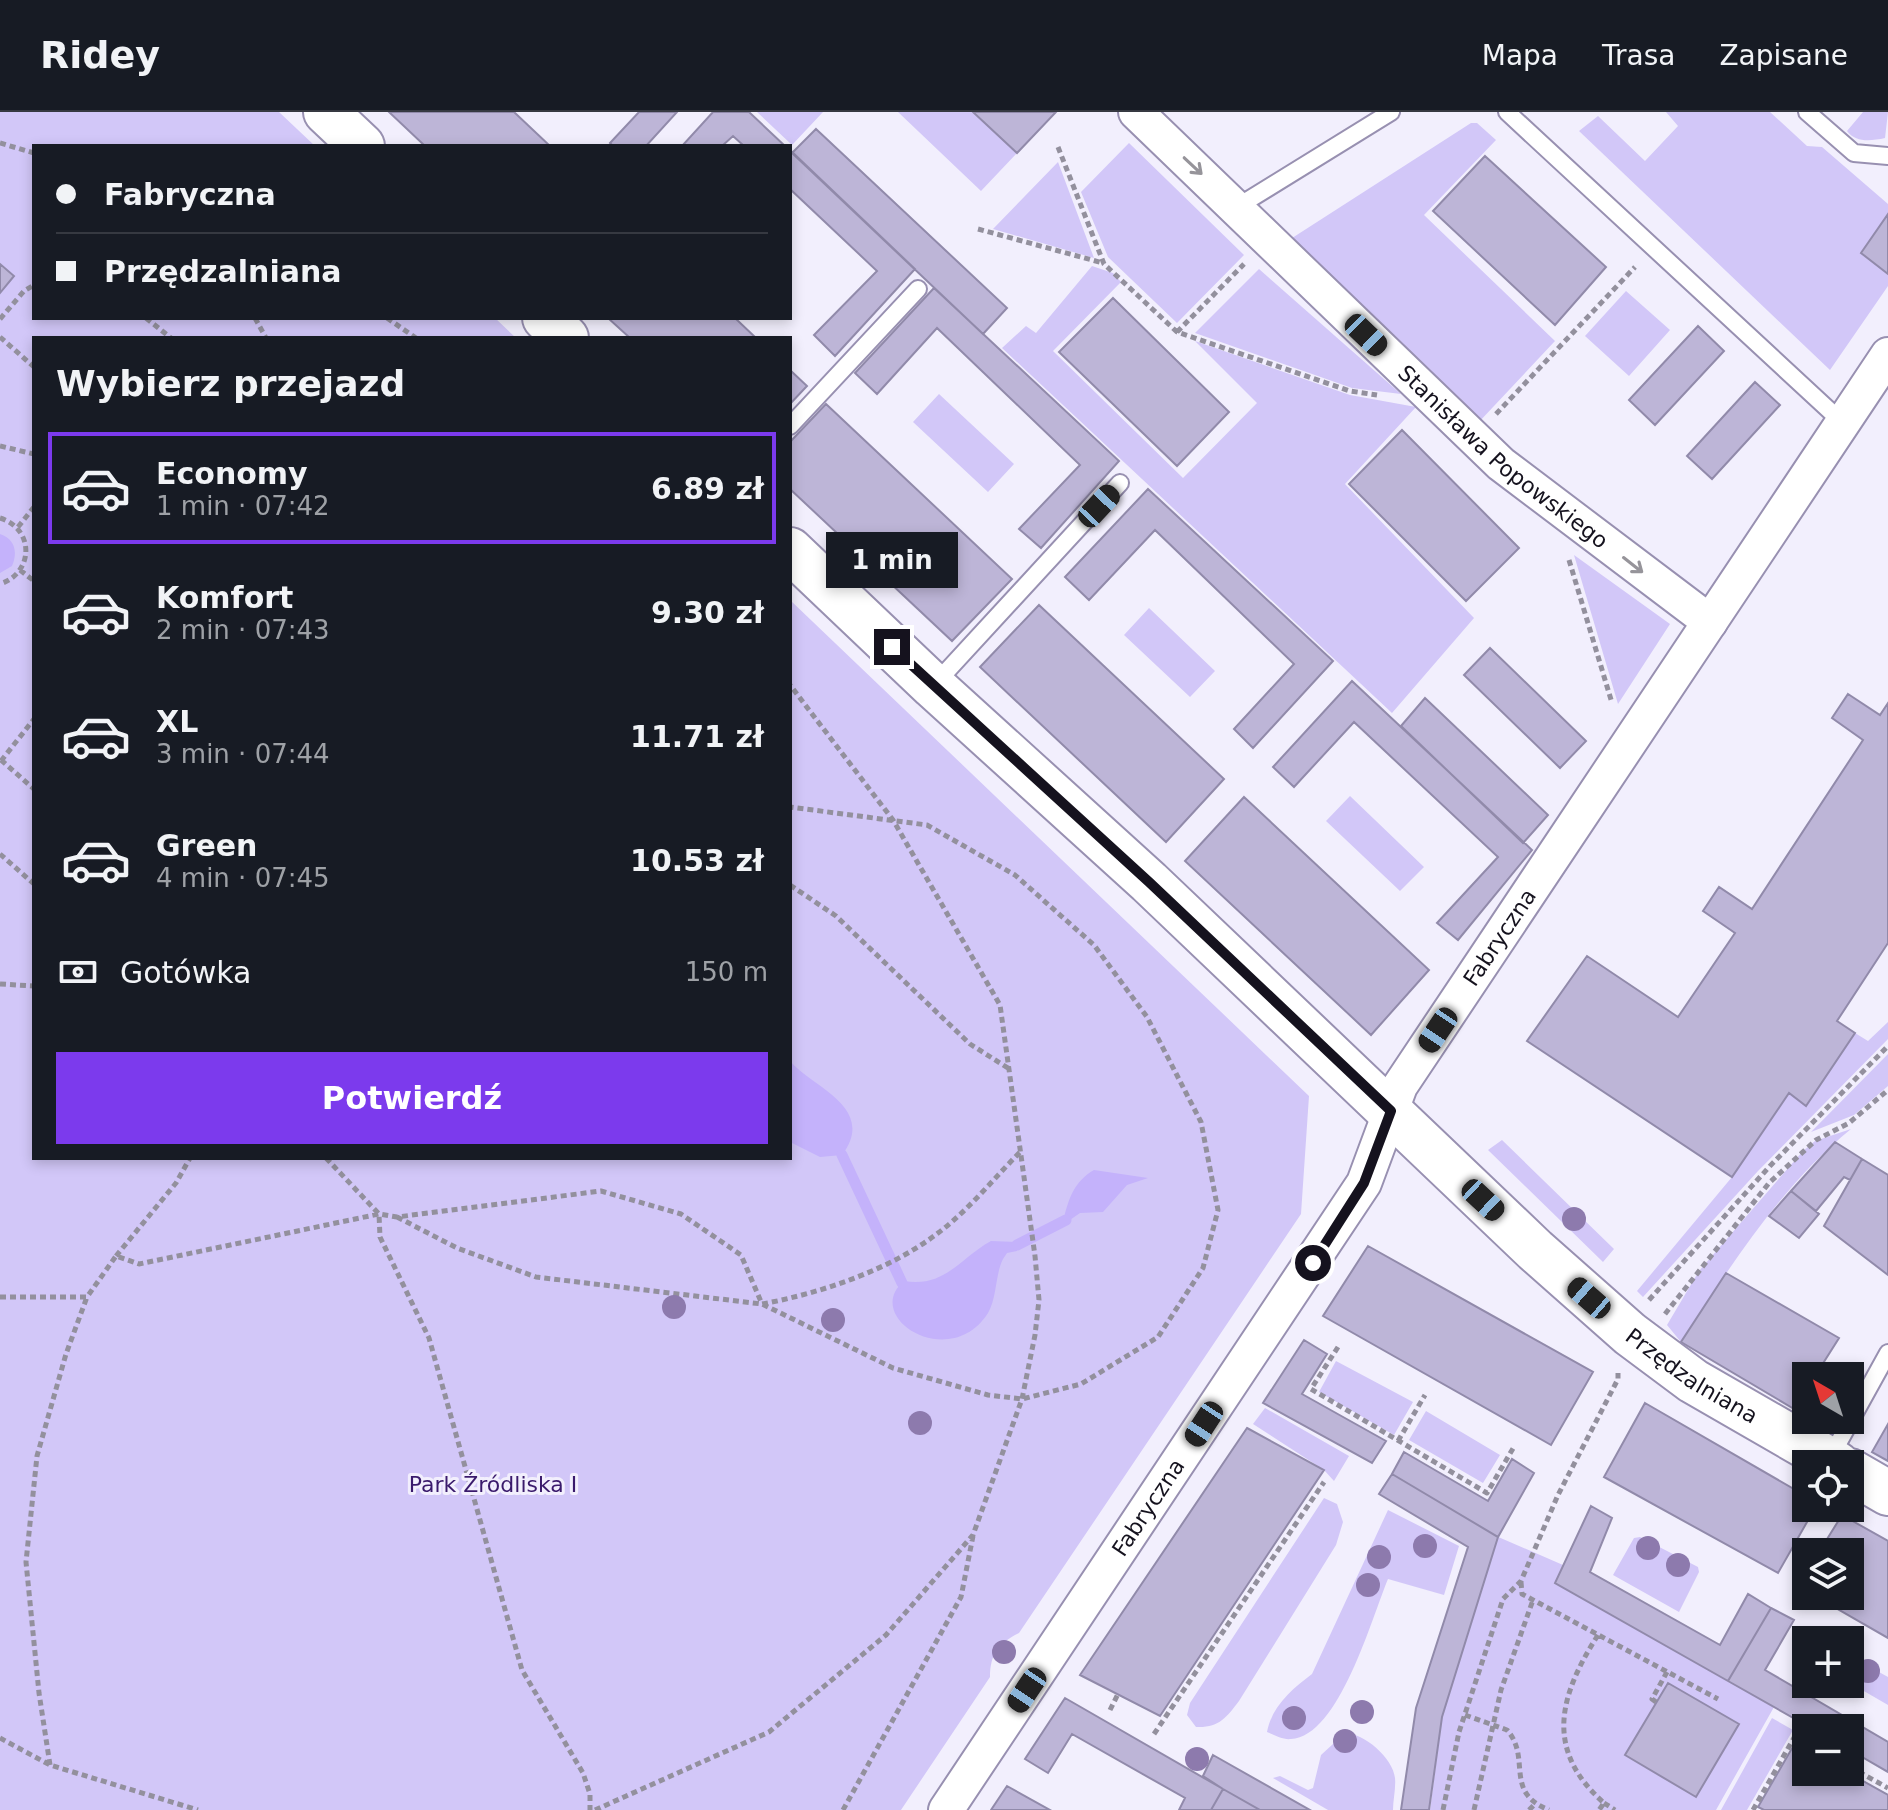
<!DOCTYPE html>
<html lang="pl">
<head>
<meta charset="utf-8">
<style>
	:root { --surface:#171b24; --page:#20242c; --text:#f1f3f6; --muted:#9ea1a6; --line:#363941; --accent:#7c3aed }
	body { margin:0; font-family:"DejaVu Sans",sans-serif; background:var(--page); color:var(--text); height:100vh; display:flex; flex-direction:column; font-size:30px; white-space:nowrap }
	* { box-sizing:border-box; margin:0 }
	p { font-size:26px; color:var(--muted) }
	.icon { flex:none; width:44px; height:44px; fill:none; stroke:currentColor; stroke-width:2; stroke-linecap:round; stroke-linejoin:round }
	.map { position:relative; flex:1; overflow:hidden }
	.side { position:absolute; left:32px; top:224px; width:760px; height:824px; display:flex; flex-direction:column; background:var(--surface); border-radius:0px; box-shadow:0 4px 12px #0003 }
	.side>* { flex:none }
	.banner { position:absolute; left:32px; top:32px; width:760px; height:176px; border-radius:0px; box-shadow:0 4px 12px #0003; display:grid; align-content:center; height:176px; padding:0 24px; background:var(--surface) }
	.needle { width:52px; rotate:321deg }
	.buttons { position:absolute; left:1792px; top:1250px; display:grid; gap:16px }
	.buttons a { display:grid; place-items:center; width:72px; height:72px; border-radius:0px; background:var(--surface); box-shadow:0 4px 12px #0003; font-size:40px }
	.end { position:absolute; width:36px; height:36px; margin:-18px; border:10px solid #15121e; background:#fff; box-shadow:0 0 0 4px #fff }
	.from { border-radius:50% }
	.bubble { position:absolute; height:56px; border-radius:0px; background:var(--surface); box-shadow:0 4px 12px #0003; font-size:26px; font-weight:600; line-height:56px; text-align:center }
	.car { position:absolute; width:24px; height:48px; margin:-24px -12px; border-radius:10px; box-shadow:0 0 6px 2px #0007; background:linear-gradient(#222 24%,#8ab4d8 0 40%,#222 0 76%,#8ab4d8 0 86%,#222 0) }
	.banner b { display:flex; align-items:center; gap:28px; height:76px; font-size:30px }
	.banner b+b { border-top:2px solid var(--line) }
	.banner i { width:20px; height:20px; background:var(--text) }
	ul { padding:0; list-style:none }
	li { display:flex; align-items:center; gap:24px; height:112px; margin:0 16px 12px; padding:0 8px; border:4px solid transparent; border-radius:0px }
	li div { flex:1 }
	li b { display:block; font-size:30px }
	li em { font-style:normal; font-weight:600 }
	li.active { border-color:var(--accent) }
	li>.icon { width:72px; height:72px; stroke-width:1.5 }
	h2 { padding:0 24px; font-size:36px; line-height:96px }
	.pay { display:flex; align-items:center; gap:20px; height:88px; padding:0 24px; font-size:30px }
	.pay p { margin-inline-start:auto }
	.action { display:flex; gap:16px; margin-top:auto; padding:16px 24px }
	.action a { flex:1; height:92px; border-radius:0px; background:var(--accent); color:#fff; font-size:32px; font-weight:600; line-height:92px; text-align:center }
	header { display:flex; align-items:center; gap:48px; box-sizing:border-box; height:112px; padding:0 40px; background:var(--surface); border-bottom:2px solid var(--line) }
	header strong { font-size:38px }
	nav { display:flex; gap:44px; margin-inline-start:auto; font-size:28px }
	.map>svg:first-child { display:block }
</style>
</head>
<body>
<header>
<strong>Ridey</strong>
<nav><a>Mapa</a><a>Trasa</a><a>Zapisane</a></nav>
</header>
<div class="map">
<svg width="1888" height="1698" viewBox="0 0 1888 1698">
	<rect width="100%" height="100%" fill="#f2effd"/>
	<path fill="#d2c7f8" d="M0,0H279L315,34H34V206H495L516,226H34V1046H790V488L1309,984L1301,1102L1019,1521C999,1531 990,1542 990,1565L901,1698H0Z
		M757,0H823L792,33Z
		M898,0H973L1017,41L981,79Z
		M1666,0H1770L1807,34L1822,35L1888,92V102L1861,141L1888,162V174L1830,258L1579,19L1598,4L1645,49L1678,14Z
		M1863,0H1888L1885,26C1871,29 1856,31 1847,19Z
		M1471,11H1477L1496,28L1424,103L1555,229L1478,311L1289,128Z
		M1129,31L1244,143L1177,211L1108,145L1081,80Z
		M1058,50L1094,146L993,117Z
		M1092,154L1113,161L1121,170L1053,239L1183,366L1257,291L1195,229L1350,283L1416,295L1345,372L1474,506L1392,601L1002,236L1026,214L1036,221Z
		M1259,157L1401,282L1352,276L1195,221Z
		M1626,179L1670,218L1629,264L1585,224Z
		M939,282L1014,352L988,380L913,310Z
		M1574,443L1670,512L1618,592Z
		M1149,496L1215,559L1190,585L1124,523Z
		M1350,684L1424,755L1400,779L1326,709Z
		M1888,910V927L1758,1059L1643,1185L1637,1179L1732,1065L1789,981L1806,993L1855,921L1868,929Z
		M1888,942V974L1854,1003L1811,1020Z
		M1851,1017C1781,1074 1729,1156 1681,1230L1667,1213L1699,1159L1803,1039L1815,1029Z
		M1502,1028L1614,1137L1603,1150L1488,1038Z
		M1336,1249L1413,1290L1394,1323L1319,1280Z
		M1265,1296L1349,1344L1334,1369L1324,1358L1253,1312Z
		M1426,1299L1500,1343L1483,1371L1409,1328Z
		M1324,1386L1337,1392L1343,1410L1336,1433L1239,1589C1226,1606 1219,1616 1196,1615L1187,1603L1190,1591Z
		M1388,1398L1459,1434L1444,1483L1388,1467C1372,1505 1339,1625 1291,1627C1283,1628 1274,1623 1267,1620C1272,1594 1292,1577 1312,1562Z
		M1496,1424L1563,1453L1555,1471L1774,1595L1716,1698H1430L1442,1605Z
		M1640,1425L1698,1455L1699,1460L1679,1500L1613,1463L1634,1426Z
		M1859,1549L1888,1565V1593L1850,1571Z
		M1772,1606L1793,1618L1747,1698H1721Z
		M1345,1621C1364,1621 1393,1646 1395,1666C1396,1676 1393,1688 1393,1698H1328L1273,1666L1280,1664L1308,1678L1313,1676L1321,1643Z"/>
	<path fill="#c4b2fb" d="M0,422C15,427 18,440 12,454L0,461Z
		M790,949C811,975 878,995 842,1043L820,1045L790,1030Z
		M1094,1058L1148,1066L1127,1073L1103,1100L1080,1101L1067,1110L1064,1106C1069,1085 1075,1069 1094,1058Z
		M991,1129L1017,1130V1139L1007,1141L1003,1147C995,1163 997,1186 988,1201C950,1261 861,1205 904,1169C945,1176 960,1146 991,1129Z"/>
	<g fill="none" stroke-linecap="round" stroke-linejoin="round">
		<path stroke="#c4b2fb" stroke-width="11" d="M842,1043L902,1171
			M1017,1133L1066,1108"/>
	</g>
	<path fill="#bdb5d7" stroke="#918aaa" stroke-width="2" d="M389,0H514L550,34H425Z
		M639,0H677L646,34H613L610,31Z
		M713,0H749L785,34H744L733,24L722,34H682Z
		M973,0H1056L1017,41Z
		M816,17L1007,196L983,222L792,41Z
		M790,38L915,157L835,244L814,223L877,159L790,77Z
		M1485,44L1606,155L1555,213L1433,99Z
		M1888,102V162L1861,141Z
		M0,152L14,164L0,181Z
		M934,176L1119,349L1041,436L1019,417L1080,353L937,216L877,282L855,261Z
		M1113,186L1229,300L1177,354L1059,240Z
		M608,206H735L756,226H630Z
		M1698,214L1724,239L1655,313L1629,288Z
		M790,258L807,274L790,292Z
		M1755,270L1780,293L1712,367L1687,344Z
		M826,292L1012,467L952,529L790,377V330Z
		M1402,318L1519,436L1466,489L1349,372Z
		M1148,377L1333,549L1253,636L1234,617L1294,552L1155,418L1089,488L1065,465Z
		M1039,493L1224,667L1166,730L980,555Z
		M1490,536L1586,629L1560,656L1464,563Z
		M1352,569L1532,738L1458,828L1437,811L1498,745L1354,610L1294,675L1273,655Z
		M1848,582L1880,603L1888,591V831L1837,909L1855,921L1806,994L1789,981L1732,1065L1527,929L1587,844L1678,905L1735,821L1703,799L1719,775L1752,797L1863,628L1832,606Z
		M1425,586L1548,703L1523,731L1401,614Z
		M1244,685L1429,858L1371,923L1185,749Z
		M1835,1030L1862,1047L1850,1068L1844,1065L1816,1099L1791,1079Z
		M1862,1047L1888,1063V1163L1824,1114Z
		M1791,1079L1819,1102L1799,1126L1769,1104Z
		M1368,1134L1593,1260L1551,1333L1323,1204Z
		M1726,1161L1839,1226L1815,1264H1806V1278L1794,1297L1681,1230Z
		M1304,1228L1327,1242L1302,1282L1386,1329L1372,1351L1263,1291Z
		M1645,1291L1806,1384V1396H1815L1778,1461L1604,1365Z
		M1888,1312V1349L1872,1340Z
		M1247,1316L1324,1358L1160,1604L1080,1563Z
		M1404,1340L1488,1389L1512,1347L1534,1361L1498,1425L1392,1362Z
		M1392,1362L1498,1425L1442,1605L1429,1698H1401L1416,1596L1468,1435L1379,1382Z
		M1591,1394L1612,1406L1590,1460L1720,1533L1748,1482L1771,1496L1728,1569L1555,1471Z
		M1842,1403L1888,1429V1526L1815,1484H1850V1440H1819Z
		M1806,1460V1479L1797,1474Z
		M1771,1496L1794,1508L1765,1558L1888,1630V1660L1850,1638V1616H1811L1728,1569Z
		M1668,1571L1739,1612L1696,1685L1625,1643Z
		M1065,1586L1223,1677L1211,1698H1179L1185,1686L1072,1622L1048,1661L1025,1647Z
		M1795,1631L1806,1637V1660H1847L1888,1683V1698H1764L1758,1695Z
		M1213,1643L1310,1698H1260L1223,1677L1203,1664Z
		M1007,1674L1050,1698H991Z
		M1223,1677L1260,1698H1211Z"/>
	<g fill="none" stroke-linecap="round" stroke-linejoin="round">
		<g stroke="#9890b1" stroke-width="20">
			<path id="lane" d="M1507,0L1843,311
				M1807,0L1854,41L1888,44
				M1237,95L1391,0
				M790,314L918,177
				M934,573L1120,371
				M1830,1346L1888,1241"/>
		</g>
		<g stroke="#9890b1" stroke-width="38">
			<g id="street">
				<path id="s1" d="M1136,0L1501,352L1710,510"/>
				<path id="s2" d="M946,1698L1364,1071L1400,974L1888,243"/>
			</g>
		</g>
		<g stroke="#9890b1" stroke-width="48">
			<g id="secondary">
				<path d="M326,0L362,34"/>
				<path d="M545,206L566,226"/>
				<path id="s3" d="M790,438L933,574L1149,770L1535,1138L1630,1222L1693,1269L1837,1352"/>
				<path d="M1850,1359L1888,1381"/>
			</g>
		</g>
		<path stroke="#93909d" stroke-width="5" stroke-dasharray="6 4" stroke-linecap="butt" d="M0,31L34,41
			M1058,35L1104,152L1177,220L1350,279L1377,283
			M978,117L1103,151
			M146,206L171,226
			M255,206L266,226
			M387,206L416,226
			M0,207L24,179L34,173
			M1177,220L1244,152
			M0,225L34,255
			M1496,302L1635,155
			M0,334L34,342
			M0,406C35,417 34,461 0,472
			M18,415L34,395
			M1569,448L1612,591
			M20,458L34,469
			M1,648L34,677
			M1,649L34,607
			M0,742L34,772
			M790,773L836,804L970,932L1011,958
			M0,872L34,874
			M326,1046L379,1102L380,1125L429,1226L522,1558L583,1661L590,1682V1698
			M397,1105L457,1136L536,1165L762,1192L893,1256L988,1283L1022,1287L1081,1272L1158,1225L1203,1156L1218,1098L1201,1010L1147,905L1094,833L1015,763L927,713L790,695
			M116,1144L176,1071L190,1046
			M0,1185H87L116,1144L139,1152L379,1102L397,1105L601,1079L681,1102L741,1143L762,1192C821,1181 890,1158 938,1121C969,1098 995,1065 1022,1038
			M1649,1188L1770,1054L1888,934
			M1665,1202L1769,1071L1816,1028L1849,1011L1888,978
			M1338,1235L1311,1277L1487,1381L1515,1333
			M1398,1329L1425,1283
			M1521,1470L1522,1482L1718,1587
			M1598,1523C1559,1584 1544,1638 1604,1691L1599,1698
			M1656,1590L1652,1587L1667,1560
			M1110,1598L1118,1582
			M1465,1603L1507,1618C1532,1646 1503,1680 1549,1698
			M1154,1622L1324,1370
			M0,1626L50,1653L198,1698
			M50,1653L39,1581L26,1450L37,1344L66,1242L87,1185
			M1850,1655L1888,1676
			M1604,1691L1615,1698
			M595,1698L769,1620L886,1523L973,1423L1022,1287L1035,1223L1039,1188L1035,1144L1000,893L893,708L790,573
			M843,1698L961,1485L973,1424
			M1443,1698L1459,1620L1503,1487L1521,1469L1558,1383L1618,1267V1261
			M1474,1698L1501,1578L1533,1488
			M1529,1698L1535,1692
			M1753,1698L1795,1624L1806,1630"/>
		<use href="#lane" stroke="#fff" stroke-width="16"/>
		<use href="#street" stroke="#fff" stroke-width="34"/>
		<use href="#secondary" stroke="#fff" stroke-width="44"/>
	</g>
	<g fill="#8d7aad">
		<circle cx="1574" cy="1107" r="12"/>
		<circle cx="674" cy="1195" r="12"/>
		<circle cx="833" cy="1208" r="12"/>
		<circle cx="920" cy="1311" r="12"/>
		<circle cx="1425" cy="1434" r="12"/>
		<circle cx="1648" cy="1436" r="12"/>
		<circle cx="1379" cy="1445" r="12"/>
		<circle cx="1678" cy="1453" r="12"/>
		<circle cx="1368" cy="1473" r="12"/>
		<circle cx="1004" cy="1540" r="12"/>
		<circle cx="1868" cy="1559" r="12"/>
		<circle cx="1362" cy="1600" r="12"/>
		<circle cx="1294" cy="1606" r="12"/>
		<circle cx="1345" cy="1629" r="12"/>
		<circle cx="1197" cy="1647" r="12"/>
	</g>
	<defs><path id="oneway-shaft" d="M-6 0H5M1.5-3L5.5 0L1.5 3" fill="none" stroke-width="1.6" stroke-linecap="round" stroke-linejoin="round" transform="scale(2)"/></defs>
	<g stroke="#96949a">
		<use href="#oneway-shaft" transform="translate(1193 54) rotate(43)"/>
		<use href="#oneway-shaft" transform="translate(1633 453) rotate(38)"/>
	</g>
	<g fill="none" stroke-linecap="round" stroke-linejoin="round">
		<path stroke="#15121e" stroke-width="10" d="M892,535L1149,770L1391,999L1364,1071L1313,1151"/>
	</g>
	<g text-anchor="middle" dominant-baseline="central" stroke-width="6" stroke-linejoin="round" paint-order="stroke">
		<g font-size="22" fill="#15121e" stroke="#f2effd">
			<text stroke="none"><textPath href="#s1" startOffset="504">Stanisława Popowskiego</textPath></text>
			<text stroke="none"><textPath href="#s2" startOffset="1036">Fabryczna</textPath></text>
			<text stroke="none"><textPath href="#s3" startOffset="1224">Przędzalniana</textPath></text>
			<text stroke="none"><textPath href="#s2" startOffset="364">Fabryczna</textPath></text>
		</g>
		<g font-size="22" fill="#3a1a6c" stroke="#f2effd">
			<text x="493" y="1372">Park Źródliska I</text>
		</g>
	</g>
</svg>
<div class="buttons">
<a><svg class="needle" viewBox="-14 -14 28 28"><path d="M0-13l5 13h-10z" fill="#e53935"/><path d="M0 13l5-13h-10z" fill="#9ea1a6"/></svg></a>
<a><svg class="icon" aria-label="locate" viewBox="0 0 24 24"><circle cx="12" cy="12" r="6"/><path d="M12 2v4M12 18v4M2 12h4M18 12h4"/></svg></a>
<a><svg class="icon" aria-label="layers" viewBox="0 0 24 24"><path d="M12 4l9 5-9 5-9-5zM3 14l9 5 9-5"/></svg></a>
<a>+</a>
<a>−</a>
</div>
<i class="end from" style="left:1313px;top:1151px"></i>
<i class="end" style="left:892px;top:535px"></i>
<div class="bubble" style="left:826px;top:420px;width:132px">1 min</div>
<i class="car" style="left:1366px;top:223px;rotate:134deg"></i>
<i class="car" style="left:1099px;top:394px;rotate:43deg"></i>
<i class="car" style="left:1438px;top:918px;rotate:214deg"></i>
<i class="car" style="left:1483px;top:1088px;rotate:133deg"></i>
<i class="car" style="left:1589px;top:1186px;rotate:311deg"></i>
<i class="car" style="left:1204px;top:1312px;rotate:213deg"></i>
<i class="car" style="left:1027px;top:1578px;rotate:214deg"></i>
<div class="banner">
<b><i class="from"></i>Fabryczna</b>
<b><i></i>Przędzalniana</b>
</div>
<section class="side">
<h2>Wybierz przejazd</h2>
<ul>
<li class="active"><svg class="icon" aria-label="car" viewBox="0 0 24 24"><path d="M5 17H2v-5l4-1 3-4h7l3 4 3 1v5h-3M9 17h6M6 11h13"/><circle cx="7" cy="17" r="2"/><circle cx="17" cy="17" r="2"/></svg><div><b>Economy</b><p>1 min · 07:42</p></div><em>6.89 zł</em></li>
<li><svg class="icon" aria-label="car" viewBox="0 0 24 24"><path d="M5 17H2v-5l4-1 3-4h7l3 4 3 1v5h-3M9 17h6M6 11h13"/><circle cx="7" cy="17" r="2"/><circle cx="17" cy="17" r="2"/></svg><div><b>Komfort</b><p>2 min · 07:43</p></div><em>9.30 zł</em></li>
<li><svg class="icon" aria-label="car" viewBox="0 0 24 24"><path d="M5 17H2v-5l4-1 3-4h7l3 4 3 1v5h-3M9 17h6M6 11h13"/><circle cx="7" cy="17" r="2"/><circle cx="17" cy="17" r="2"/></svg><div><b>XL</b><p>3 min · 07:44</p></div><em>11.71 zł</em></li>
<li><svg class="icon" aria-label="car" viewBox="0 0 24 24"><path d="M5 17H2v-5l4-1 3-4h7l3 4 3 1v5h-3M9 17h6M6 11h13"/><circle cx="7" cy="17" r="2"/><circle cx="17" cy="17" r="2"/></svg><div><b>Green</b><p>4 min · 07:45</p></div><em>10.53 zł</em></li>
</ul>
<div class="pay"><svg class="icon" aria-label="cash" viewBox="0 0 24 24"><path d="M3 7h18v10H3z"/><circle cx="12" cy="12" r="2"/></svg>Gotówka<p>150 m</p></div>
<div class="action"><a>Potwierdź</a></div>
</section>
</div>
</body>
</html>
